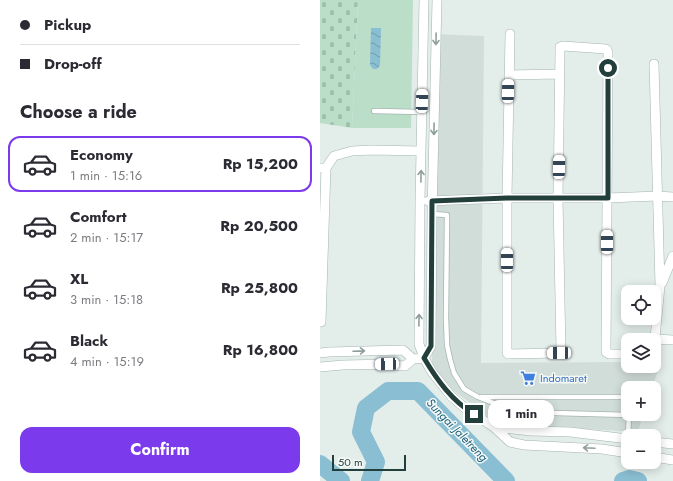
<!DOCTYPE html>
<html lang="en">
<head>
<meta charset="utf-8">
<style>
	:root { --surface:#fff; --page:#f7f7f7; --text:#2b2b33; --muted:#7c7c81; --line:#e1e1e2; --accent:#7c3aed }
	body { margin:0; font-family:Jost,sans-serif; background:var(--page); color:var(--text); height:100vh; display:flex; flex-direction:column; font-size:15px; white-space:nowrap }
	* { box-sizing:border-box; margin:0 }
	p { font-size:13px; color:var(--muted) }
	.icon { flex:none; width:22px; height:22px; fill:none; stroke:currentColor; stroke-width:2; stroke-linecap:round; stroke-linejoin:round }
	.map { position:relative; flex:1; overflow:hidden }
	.details { display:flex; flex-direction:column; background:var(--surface); width:320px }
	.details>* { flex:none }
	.top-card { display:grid; align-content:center; height:88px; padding:0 20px; background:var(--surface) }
	.buttons { position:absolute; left:301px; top:285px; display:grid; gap:8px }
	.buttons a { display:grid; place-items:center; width:40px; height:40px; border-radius:8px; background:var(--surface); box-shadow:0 2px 10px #0003; font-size:20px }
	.scale { position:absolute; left:12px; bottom:10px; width:74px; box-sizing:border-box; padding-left:4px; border:2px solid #223f3b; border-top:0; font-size:11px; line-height:14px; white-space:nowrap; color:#223f3b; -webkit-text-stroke:3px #f4f9f7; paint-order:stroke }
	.end { position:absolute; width:18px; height:18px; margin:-9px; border:5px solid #223f3b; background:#fff; box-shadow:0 0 0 2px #fff }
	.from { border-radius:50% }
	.bubble { position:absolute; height:28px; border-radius:12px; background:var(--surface); box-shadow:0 2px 10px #0003; font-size:13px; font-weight:700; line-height:28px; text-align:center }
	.car { position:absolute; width:12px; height:24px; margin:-12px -6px; border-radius:5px; box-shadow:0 0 3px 1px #0007; background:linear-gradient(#fff 24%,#345 0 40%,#fff 0 76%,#345 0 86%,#fff 0) }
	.top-card b { display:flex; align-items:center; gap:14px; height:38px; font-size:15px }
	.top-card b+b { border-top:1px solid var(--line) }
	.top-card i { width:10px; height:10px; background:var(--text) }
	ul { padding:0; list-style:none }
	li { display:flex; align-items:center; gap:12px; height:56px; margin:0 8px 6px; padding:0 12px; border:2px solid transparent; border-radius:12px }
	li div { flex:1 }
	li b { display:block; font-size:15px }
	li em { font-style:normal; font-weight:700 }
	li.current { border-color:var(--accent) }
	li>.icon { width:36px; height:36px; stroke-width:1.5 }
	h2 { padding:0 20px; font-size:18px; line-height:48px }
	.action { display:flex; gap:8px; margin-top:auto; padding:8px 20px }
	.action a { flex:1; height:46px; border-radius:12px; background:var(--accent); color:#fff; font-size:16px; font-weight:700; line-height:46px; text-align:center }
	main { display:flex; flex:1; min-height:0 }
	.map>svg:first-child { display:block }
</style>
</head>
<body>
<main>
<section class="details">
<div class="top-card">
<b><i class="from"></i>Pickup</b>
<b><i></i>Drop-off</b>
</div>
<h2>Choose a ride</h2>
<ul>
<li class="current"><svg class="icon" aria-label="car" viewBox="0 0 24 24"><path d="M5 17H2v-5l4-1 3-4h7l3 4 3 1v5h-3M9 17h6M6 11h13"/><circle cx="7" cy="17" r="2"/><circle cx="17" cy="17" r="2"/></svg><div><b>Economy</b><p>1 min · 15:16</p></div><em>Rp 15,200</em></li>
<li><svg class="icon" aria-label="car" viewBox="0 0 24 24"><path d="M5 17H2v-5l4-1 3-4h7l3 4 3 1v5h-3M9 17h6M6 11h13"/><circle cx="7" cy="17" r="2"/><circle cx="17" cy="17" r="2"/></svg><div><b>Comfort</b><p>2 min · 15:17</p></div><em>Rp 20,500</em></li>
<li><svg class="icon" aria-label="car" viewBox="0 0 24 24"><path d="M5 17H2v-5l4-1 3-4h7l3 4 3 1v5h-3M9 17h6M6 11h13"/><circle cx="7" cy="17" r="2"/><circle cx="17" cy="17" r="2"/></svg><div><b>XL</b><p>3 min · 15:18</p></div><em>Rp 25,800</em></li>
<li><svg class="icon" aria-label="car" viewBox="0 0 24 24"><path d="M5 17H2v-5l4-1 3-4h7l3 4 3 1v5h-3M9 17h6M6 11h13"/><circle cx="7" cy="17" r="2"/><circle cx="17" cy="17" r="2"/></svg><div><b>Black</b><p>4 min · 15:19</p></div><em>Rp 16,800</em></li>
</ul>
<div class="action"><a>Confirm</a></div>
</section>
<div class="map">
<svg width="353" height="481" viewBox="0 0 353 481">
	<defs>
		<pattern id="cemetery-stones" width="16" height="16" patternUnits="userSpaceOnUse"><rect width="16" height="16" fill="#bbdec9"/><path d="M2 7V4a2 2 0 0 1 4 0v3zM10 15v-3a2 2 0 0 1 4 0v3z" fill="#a0c0ae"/></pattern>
		<pattern id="water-waves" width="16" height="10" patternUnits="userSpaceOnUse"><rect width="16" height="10" fill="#8abed3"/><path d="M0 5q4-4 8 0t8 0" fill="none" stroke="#709cac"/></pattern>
	</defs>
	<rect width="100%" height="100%" fill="#e3edea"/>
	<path fill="#d1ddd9" d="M112,34L164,36L161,363L308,362V366H334V362H341L332,388H308V414H323L318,432L201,425L176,422L133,390L112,365Z"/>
	<path fill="url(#cemetery-stones)" d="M0,0H38L32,128L0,123Z"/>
	<path fill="#bbdec9" d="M38,0H93L91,128H32Z"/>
	<path fill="url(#water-waves)" d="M51,28H61L60,65L59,67L57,69H53L50,65Z"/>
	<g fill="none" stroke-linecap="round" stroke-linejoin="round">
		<path stroke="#8abed3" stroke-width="18" d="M0,464L21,481
			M50,481L56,462L41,432L46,408L68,391H98L186,481
			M303,481L309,479L318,481"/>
		<g stroke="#a5b5b2" stroke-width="6">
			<path id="lane" d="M54,111L102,112
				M112,214L127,215L126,317L127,345L130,359L134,373L144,389L158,397L197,412L309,415L308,436
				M161,397H308"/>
		</g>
		<g stroke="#a5b5b2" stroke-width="10">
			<path id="street" d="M104,0L100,201L99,344L104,358L112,372L131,396L146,409L174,427L190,442L204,445L282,449L308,453
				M190,34L187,198V353L188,354L239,353L241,351L238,198L240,50V47L243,46L286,49L287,50L288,53L286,352L289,354H308
				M334,64L340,286L334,348
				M189,75L239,74
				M0,168H6L1,322
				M6,168L14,156L32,151L52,150L101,151
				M108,201L187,198H288L337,196L353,197
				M342,283L353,256
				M335,339L353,340
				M0,353L9,352L83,350L93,359
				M104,358L111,346L112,214L117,0
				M0,367C28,364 57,364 85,366L93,359L104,358
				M174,427L211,431L250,432L308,439
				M334,442L353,444
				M334,457L353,460"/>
		</g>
		<use href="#lane" stroke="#fff" stroke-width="4.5"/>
		<use href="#street" stroke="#fff" stroke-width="9"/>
	</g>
	<defs><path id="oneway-shaft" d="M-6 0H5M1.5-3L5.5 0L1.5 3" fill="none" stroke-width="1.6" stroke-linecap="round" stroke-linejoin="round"/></defs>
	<g stroke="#909f9d">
		<use href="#oneway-shaft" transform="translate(116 39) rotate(91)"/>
		<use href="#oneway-shaft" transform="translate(114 129) rotate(91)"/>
		<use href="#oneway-shaft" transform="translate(101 176) rotate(-89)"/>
		<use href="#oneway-shaft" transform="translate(99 320) rotate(-89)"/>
		<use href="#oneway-shaft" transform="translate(39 351) rotate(-2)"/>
		<use href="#oneway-shaft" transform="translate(269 448) rotate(-177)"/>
	</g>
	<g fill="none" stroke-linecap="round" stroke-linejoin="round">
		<path stroke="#223f3b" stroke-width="5" d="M154,414C132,401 117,380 104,358L111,346L112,201L187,198H288V68"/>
	</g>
	<defs>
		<g id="supermarket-bare" transform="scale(1.2)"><path d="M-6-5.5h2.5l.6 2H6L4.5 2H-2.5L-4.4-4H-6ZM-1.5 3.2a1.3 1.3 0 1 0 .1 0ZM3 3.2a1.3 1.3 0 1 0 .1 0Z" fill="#3f7fe0" stroke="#f4f9f7" stroke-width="2.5" paint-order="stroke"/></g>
	</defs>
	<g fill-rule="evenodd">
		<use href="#supermarket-bare" x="208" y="378"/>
	</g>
	<g text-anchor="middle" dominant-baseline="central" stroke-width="3" stroke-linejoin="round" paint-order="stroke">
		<g font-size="11" fill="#366cbe" stroke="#f4f9f7" text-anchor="start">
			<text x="220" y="378">Indomaret</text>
		</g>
		<g font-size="12" font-style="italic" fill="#1b5f7c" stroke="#f4f9f7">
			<text transform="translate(137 430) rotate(46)">Sungai Jaletreng</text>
		</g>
	</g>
</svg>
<div class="buttons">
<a><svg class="icon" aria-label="locate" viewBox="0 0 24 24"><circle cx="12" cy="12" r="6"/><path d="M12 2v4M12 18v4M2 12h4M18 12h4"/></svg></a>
<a><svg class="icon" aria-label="layers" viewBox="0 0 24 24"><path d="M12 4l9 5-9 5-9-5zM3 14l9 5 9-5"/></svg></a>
<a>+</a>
<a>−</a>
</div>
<div class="scale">50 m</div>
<i class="end from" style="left:288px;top:68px"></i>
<i class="end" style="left:154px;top:414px"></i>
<div class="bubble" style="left:168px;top:400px;width:66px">1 min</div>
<i class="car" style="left:188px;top:91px;rotate:1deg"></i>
<i class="car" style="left:102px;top:101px;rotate:2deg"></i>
<i class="car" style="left:239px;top:167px;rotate:1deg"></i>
<i class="car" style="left:287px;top:242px;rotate:0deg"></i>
<i class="car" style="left:187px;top:260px;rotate:0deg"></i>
<i class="car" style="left:239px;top:353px;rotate:269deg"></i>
<i class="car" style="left:67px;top:364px;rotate:268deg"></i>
</div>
</main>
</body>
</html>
